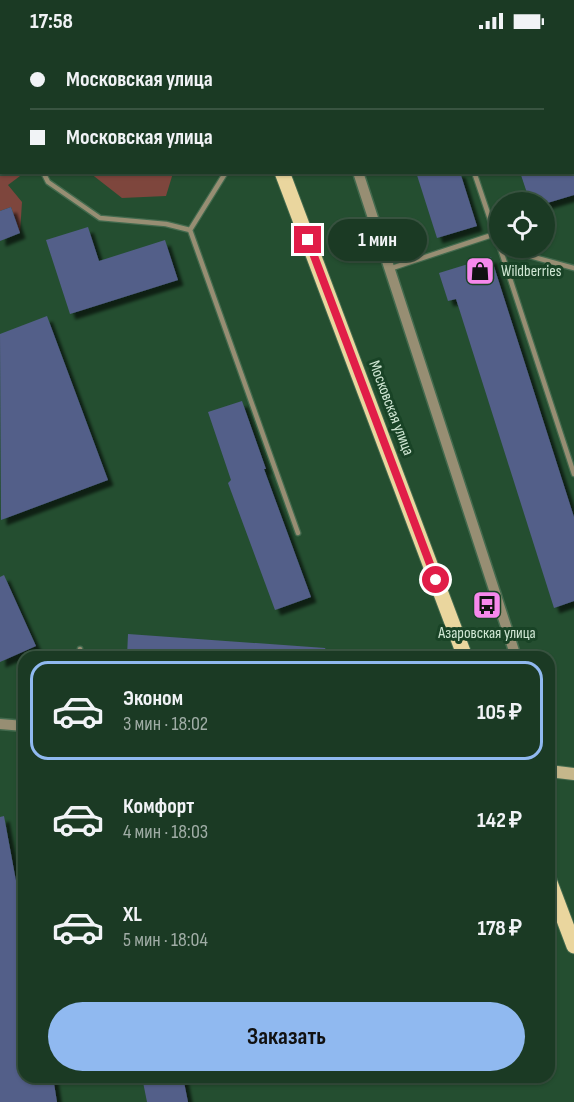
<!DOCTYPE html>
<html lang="ru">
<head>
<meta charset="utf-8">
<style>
	:root { --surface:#1b3a24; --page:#284531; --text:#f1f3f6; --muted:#a0ada6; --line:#395441; --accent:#90b9f0 }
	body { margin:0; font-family:"Sofia Sans Condensed",sans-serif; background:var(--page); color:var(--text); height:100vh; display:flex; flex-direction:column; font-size:22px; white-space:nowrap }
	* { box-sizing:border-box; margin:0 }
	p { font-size:20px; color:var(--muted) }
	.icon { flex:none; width:33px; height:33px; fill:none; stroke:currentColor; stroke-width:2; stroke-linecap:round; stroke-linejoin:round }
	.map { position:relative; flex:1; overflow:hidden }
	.details { position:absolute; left:18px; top:609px; width:537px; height:432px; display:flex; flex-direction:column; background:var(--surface); border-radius:18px; box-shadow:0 2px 4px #0004,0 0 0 2px var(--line) }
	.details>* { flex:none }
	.guide { position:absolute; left:0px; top:0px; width:574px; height:132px; box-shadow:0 2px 4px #0004,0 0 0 2px var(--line); display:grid; align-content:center; height:132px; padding:0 30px; background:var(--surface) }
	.tools { position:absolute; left:489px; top:150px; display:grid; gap:12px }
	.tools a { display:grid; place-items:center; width:66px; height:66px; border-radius:50%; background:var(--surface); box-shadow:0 2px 4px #0004,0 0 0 2px var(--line); font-size:30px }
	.end { position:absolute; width:27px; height:27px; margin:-14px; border:8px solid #e11d48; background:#fff; box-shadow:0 0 0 3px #fff }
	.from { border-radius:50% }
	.bubble { position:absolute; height:42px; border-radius:21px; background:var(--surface); box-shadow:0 2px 4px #0004,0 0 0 2px var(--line); font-size:20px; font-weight:700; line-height:42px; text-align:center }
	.guide b { display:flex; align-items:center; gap:21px; height:57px; font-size:22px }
	.guide b+b { border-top:2px solid var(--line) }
	.guide i { width:15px; height:15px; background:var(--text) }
	ul { padding:10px 0 0; list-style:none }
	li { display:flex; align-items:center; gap:18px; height:99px; margin:0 12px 9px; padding:0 18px; border:3px solid transparent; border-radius:18px }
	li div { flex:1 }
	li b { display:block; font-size:22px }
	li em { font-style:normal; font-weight:700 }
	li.selected { border-color:var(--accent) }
	li>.icon { width:54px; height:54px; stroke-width:1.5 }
	.action { display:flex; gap:12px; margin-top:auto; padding:12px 30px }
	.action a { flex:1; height:69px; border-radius:36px; background:var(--accent); color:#111; font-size:24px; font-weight:700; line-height:69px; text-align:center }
	.status { display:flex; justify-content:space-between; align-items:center; height:42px; padding:0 30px; background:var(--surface); direction:ltr }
	.status svg { height:16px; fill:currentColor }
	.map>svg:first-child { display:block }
</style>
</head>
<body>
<div class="status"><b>17:58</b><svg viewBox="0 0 49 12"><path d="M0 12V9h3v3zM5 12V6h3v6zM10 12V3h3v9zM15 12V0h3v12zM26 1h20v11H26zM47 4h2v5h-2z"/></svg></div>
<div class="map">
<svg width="574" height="1060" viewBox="0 0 574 1060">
	<defs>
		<filter id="shadow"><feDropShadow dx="5.5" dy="5.5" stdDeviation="1.5" flood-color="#0009"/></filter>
	</defs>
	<rect width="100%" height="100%" fill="#244e30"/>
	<path fill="#7e463d" d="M0,63L2,130L24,131L8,143L22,160L20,191L11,165L0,169Z
		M90,131H173L166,154L122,156Z"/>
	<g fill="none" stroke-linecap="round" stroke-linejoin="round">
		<path stroke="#133035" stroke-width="38" d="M90,0L91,2
			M202,2L204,0"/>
	</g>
	<path fill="#535f89" filter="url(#shadow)" d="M416,130H460L477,184L437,196Z
		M520,130H574V153L544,162V160H530Z
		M11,165L20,191L0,199V169Z
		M88,185L99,219L165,198L178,238L70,272L46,198Z
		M491,215L574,475V559L554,566L456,257L448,259L439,231Z
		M47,274L108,438L1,478L0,292Z
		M242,359L266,427H264L311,555L275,568L228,441L231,438L208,370Z
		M4,533L36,604L0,620V535Z
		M128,592L325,606L329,615H127Z
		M4,774L24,882V1035H53L57,1060H0V775Z
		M142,1035H183L188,1060H147Z"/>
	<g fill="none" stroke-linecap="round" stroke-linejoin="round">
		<g stroke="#436a4e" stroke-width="7">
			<path id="service" d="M428,0V2
				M0,35L2,39
				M573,90L574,89
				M43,130L48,140L100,176L166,182L190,188
				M474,130L495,192
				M190,188L298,491
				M190,188L226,130
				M500,206L574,432
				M500,206L574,226
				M389,227L495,192L500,205
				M79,615L80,607"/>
		</g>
		<g stroke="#436a4e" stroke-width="13">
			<path id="tertiary" d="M337,0V2
				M358,130L516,615
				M0,682L24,684"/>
		</g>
		<g stroke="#436a4e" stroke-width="14">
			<path id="secondary" d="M549,729L574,732"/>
		</g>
		<g stroke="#436a4e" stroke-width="17">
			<path id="primary" d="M234,0V2
				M282,130L465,615
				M549,838L574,904"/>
		</g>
		<use href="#service" stroke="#978e73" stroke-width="4.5"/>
		<use href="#tertiary" stroke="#978e73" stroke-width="10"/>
		<use href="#secondary" stroke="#c6b78b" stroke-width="12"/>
		<use href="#primary" stroke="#ead69e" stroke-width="15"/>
	</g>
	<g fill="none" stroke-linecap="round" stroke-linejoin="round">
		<path stroke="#e11d48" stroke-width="8" d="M308,198L436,538"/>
	</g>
	<defs>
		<g id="shop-square" transform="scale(1.5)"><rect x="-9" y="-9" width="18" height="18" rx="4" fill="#f788ec" stroke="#194326"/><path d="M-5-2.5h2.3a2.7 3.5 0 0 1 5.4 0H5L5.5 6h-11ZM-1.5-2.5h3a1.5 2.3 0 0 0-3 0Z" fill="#111"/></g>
		<g id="bus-square" transform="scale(1.5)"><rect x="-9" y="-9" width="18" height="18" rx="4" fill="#f788ec" stroke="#194326"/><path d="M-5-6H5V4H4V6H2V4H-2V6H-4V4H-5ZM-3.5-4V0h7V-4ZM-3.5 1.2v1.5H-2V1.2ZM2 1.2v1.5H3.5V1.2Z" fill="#111"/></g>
	</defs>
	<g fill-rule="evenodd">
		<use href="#shop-square" x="480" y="229"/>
		<use href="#bus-square" x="487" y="563"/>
	</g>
	<g text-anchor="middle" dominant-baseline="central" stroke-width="6" stroke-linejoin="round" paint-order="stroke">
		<g font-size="16" fill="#d0e7d4" stroke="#194326" text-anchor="start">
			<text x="501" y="229">Wildberries</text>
			<text x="487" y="591" text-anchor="middle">Азаровская улица</text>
		</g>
		<g font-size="16" fill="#d0e7d4" stroke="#194326">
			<text transform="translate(391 366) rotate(69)">Московская улица</text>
		</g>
	</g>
</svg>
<div class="tools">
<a><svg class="icon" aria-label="locate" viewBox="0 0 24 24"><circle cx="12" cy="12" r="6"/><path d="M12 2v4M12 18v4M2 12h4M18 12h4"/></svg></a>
</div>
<i class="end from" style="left:436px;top:538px"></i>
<i class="end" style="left:308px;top:198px"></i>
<div class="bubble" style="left:328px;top:177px;width:99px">1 мин</div>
<div class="guide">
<b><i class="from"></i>Московская улица</b>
<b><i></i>Московская улица</b>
</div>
<section class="details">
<ul>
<li class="selected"><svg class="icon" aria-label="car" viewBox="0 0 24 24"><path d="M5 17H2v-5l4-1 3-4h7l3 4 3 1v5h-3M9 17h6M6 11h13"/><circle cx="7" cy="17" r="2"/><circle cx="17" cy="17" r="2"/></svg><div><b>Эконом</b><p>3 мин · 18:02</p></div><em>105 ₽</em></li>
<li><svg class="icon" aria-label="car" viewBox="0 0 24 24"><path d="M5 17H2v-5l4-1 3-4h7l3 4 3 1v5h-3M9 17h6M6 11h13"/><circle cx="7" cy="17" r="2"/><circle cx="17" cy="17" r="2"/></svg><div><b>Комфорт</b><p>4 мин · 18:03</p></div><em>142 ₽</em></li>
<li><svg class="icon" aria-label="car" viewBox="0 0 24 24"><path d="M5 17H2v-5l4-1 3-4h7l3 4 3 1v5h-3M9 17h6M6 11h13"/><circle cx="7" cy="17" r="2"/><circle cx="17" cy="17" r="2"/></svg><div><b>XL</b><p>5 мин · 18:04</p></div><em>178 ₽</em></li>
</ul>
<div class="action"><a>Заказать</a></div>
</section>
</div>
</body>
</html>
